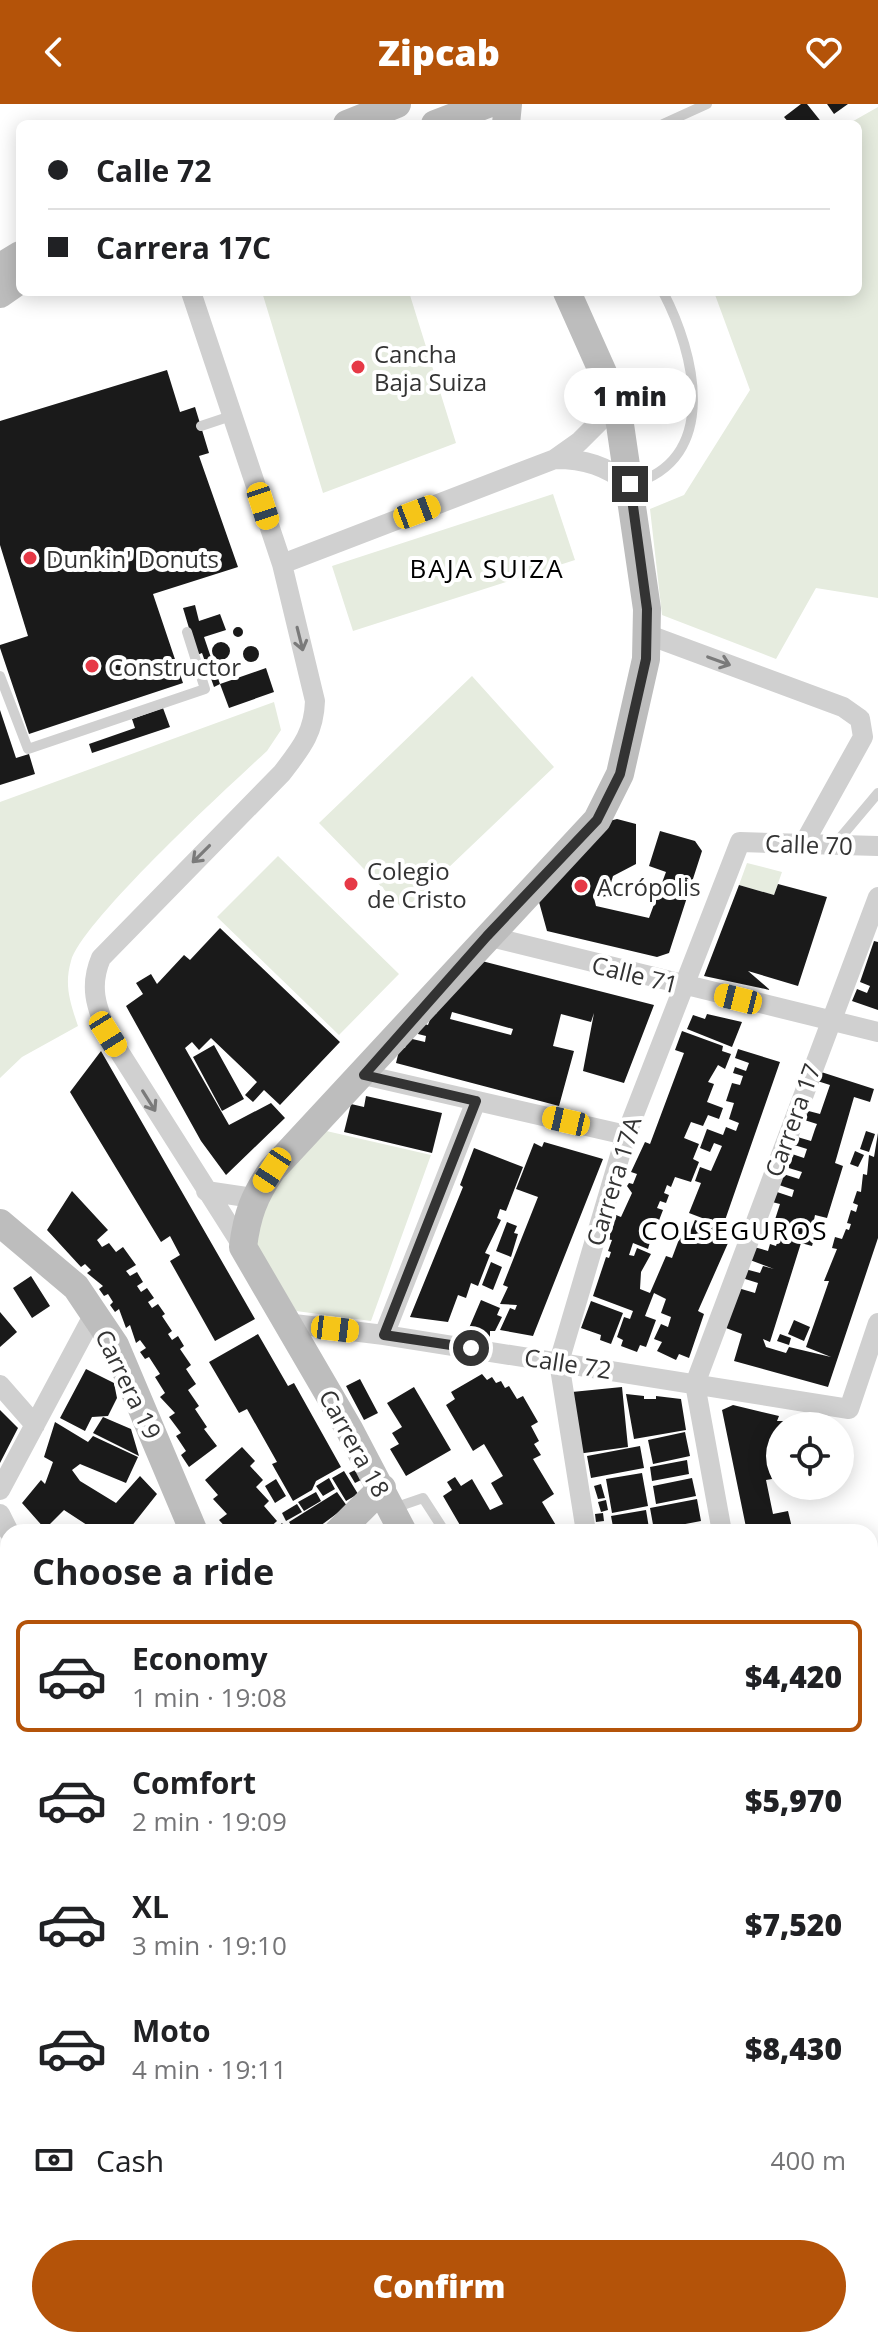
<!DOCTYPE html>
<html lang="en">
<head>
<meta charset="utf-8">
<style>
	:root { --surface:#fff; --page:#f6f6f6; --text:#202124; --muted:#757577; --line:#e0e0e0; --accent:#b45309 }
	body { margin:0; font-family:"Open Sans",sans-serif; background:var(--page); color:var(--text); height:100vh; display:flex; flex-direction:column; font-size:30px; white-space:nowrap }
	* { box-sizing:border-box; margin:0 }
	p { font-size:26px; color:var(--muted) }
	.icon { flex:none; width:44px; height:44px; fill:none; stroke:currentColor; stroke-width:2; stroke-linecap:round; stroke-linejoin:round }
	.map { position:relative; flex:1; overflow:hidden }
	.sheet { position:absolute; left:0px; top:1420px; width:878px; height:824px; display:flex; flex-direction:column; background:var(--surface); border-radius:24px 24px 0 0; box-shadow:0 4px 20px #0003 }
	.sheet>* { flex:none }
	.top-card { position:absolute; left:16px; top:16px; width:846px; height:176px; border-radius:12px; box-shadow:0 4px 20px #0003; display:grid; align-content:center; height:176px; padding:0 32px; background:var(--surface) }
	.controls { position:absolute; left:766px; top:1308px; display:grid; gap:16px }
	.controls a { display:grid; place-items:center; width:88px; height:88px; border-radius:50%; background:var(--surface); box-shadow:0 4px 20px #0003; font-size:40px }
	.end { position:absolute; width:36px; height:36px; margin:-18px; border:10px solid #333; background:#fff; box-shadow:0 0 0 4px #fff }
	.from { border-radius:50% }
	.bubble { position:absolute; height:56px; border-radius:28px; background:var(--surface); box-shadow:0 4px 20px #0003; font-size:26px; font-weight:800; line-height:56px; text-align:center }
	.car { position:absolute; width:24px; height:48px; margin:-24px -12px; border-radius:10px; box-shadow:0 0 6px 2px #0007; background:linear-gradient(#f5c518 24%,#345 0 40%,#f5c518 0 76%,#345 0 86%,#f5c518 0) }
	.top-card b { display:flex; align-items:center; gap:28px; height:76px; font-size:30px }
	.top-card b+b { border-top:2px solid var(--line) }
	.top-card i { width:20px; height:20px; background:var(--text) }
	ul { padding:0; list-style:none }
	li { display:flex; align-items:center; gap:24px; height:112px; margin:0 16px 12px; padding:0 16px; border:4px solid transparent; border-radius:12px }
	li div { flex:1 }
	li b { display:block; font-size:30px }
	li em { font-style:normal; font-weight:800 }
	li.on { border-color:var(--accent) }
	li>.icon { width:72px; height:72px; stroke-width:1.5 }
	h2 { padding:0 32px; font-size:36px; line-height:96px }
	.pay { display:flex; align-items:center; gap:20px; height:88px; padding:0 32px; font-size:30px }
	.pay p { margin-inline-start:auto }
	.button { display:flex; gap:16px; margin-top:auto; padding:16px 32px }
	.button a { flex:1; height:92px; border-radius:48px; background:var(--accent); color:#fff; font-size:32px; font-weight:800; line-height:92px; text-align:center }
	header { display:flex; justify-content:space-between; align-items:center; height:104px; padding:0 32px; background:var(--accent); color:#fff; font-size:36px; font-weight:800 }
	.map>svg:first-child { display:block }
</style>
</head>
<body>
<header><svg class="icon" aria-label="back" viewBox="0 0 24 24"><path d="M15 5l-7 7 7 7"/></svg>Zipcab<svg class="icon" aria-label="heart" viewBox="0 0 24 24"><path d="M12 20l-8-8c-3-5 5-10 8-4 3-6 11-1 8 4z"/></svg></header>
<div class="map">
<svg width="878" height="2244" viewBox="0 0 878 2244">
	<rect width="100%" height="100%" fill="#fff"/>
	<path fill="#e6ecdf" d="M878,3V494L816,484L776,555L662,511L650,405L684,391L750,286L714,188H858V20H848Z
		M262,188H409L456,339L323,389Z
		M553,390L575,456L353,527L332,462Z
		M472,572L554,663L404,806L319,719Z
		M274,598L281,626L267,647C230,681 82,817 71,857C64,881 70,898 78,922L22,953L0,974V698Z
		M278,752L399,870L339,931L217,813Z
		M747,759L782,768L774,791L739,781Z
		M322,1026L431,1051L371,1217L296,1207L255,1138L259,1103Z"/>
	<path fill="#1a1a1a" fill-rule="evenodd" d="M801,0H807L823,20H790L784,13Z
		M827,0H848L834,10Z
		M167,266L180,308L195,303L209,349L199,352L238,463L153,490L183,579L29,630L0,544V541L28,532L0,441V317Z
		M195,501L199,517L220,510L226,526L204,533L220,580L214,583L202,549L197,551L183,504Z
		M233 528a5 5 0 1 1 10 0a5 5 0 1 1-10 0Z
		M212 547a9 9 0 1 1 18 0a9 9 0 1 1-18 0Z
		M243 550a8 8 0 1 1 16 0a8 8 0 1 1-16 0Z
		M266,564L274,588L229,604L220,580Z
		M163,604L170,623L92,649L89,640L135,624L132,615Z
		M0,606L16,654L29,650L35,670L0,681Z
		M617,715L636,720V760L613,772L607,792L594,794L596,802L649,814L666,768L649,762L660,727L695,737L702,747L669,849L657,853L547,827L539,798L605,718Z
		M778,780L827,793L798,882L748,867L770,886L704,872L739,781L774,791Z
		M220,824L340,938L280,1001L264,986L253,998L245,991L257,978L211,934L199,946L192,938L185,944L229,1021L271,999L285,1014L226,1071L201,1037L126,902L143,890L136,879L151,870L157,880L184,851L190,856Z
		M874,837L878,838V906L852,897L857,885L867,889L870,882L860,878Z
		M478,856L654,901L624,979L583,967L594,909L591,918L561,910L553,942L574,947L559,1002L396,959L400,943L405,944L408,934L425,938L426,932L418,930L421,919L428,921L432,910H436L439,901ZM452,908L513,925L511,931L450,915Z
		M707,910L742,918L732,943L687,925L693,911L705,915Z
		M682,927L723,942L722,947L731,950L725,965L718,961L708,978L714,980L707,998L723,1004L719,1015L708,1011L703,1022L691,1018L684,1034L699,1040L693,1055L699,1058L691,1078L675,1073L671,1083L667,1081L664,1089L669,1091L666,1099L660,1097L657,1104L663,1106L658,1119L652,1117L645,1136L650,1138L648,1145L633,1139L629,1151L634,1152L637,1144L651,1150L641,1168L640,1185L650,1189L666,1152L672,1154L681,1130L688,1133L695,1116L732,1130L698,1207L704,1210L689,1254L679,1250L676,1256L657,1247L662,1238L654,1235L661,1220L668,1223L671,1213L661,1209L666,1195L654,1189L645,1212L656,1216L646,1243L640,1241L637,1248L621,1242L623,1236L617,1233L624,1213L630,1215L633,1207L593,1192L606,1153L609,1154L611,1148L608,1147L612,1136L607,1135L616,1111L621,1113L632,1089L627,1082L629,1079L633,1080L637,1070L631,1068L645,1038L650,1040L684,949L675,946Z
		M214,941L244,995L222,1007L193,953Z
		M738,945L780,958L723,1122L689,1109L701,1079L695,1077L700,1063L711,1067L722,1042L714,1039L710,1048L700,1044L707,1025L723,1031L726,1023L736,1027L739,1019L729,1015L734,999L726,997L732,979L740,981L743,972L733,969L735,963L746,967L749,959L735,954Z
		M101,947L255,1215L215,1237L170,1157L180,1151L170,1132L161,1138L70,988Z
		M815,966L874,985L870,998L854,993L835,1059L843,1062L827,1114L815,1111L814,1116L819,1117L812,1142L801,1139L770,1238L763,1235L766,1243L786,1249L789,1243L831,1253L806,1243L829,1177H824L837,1145L832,1144L835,1133L842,1135L846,1125L849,1126L851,1120L847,1119L851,1106L856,1108L858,1101L853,1099L857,1087L861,1088L863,1070L867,1071L869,1051L874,1053L878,1029V1134L828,1283L734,1257L742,1230L726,1224L738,1184L755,1189L758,1179L742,1174L745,1165L760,1169L763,1162L774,1165L750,1156L754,1143L768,1147L770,1140L776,1142L779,1133L770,1131L780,1100L768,1097L771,1086L792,1093L794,1086L776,1080L780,1069L799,1075L802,1068L782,1062L786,1048L804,1054L807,1045L791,1040L794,1032L811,1037L815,1025L817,1020L798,1014L801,1005L820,1010L830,981L811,975Z
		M366,992L442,1009L432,1049L344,1028L351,1000L364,1003Z
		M866,1027L875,1030L869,1048L860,1045Z
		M544,1038L603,1055L533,1232L500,1226L510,1204L515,1206L517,1201L500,1200L508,1183L503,1181L538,1093L516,1085L534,1039L542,1043Z
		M474,1044L523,1063L506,1107L500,1105L497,1114L501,1116L485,1149L490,1151L478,1182L471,1179L466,1194L458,1191L448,1218L410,1213L463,1083L460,1081Z
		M855,1047L864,1051L858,1063L850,1060Z
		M72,1087L108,1126L97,1136L102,1143L109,1139L116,1148L123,1143L136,1161L126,1167L130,1172L137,1168L143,1178L137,1182L141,1188L147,1184L154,1194L148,1198L152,1204L158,1200L165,1210L162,1212L172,1227L168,1230L172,1236L178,1232L184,1242L180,1245L191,1261L186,1265L196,1280L188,1286L199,1302L195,1305L207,1323L204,1325L217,1342L189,1363L181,1351L186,1347L176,1332L181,1329L169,1313L175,1309L160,1293L165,1289L155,1273L160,1270L149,1253L145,1255L140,1248L146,1244L140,1236L136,1239L130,1221L126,1224L119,1205L115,1208L110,1201L113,1198L108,1190L104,1192L99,1185L103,1182L87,1169L91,1166L85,1160L81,1163L47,1126Z
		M507,1118L517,1122L514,1129L518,1130L511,1153L496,1147Z
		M491,1158L502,1163L493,1186L482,1181Z
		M31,1172L50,1202L32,1214L13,1184Z
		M481,1196L500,1204L497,1211L502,1213L495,1227H490V1236L475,1234L476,1225L469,1224Z
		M591,1197L623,1209L611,1240L600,1236L601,1231L581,1224Z
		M0,1208L17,1228L0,1243Z
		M794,1216L810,1223L804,1237L788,1230Z
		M258,1230L288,1282L294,1279L341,1363L316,1377L312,1386L293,1397L272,1360L277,1358L247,1305L239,1309L209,1258Z
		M780,1230L791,1234L789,1241L777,1237Z
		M86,1265L114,1279L117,1294L108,1312L92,1313L85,1327L60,1314Z
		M482,1270L487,1276L492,1273L496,1279L501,1277L505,1284L509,1282L517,1295L523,1292L538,1318L531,1322L539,1337L534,1340L541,1351L533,1355L554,1390L542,1398L560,1428H464L443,1392L452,1386L447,1378L455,1373L461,1382L472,1375L490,1406L503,1400L491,1379L503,1372L484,1340L473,1347L446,1301L455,1295L451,1288Z
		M360,1275L378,1309L364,1316L346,1282Z
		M414,1283L451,1346L406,1372L390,1345L399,1340L392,1329L402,1323L387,1299Z
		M622,1283L628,1343L577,1350L572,1288Z
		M626,1290L644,1292V1295H656V1292L681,1295L686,1326L634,1335Z
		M733,1301L779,1312L777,1317H784L785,1322H780V1353L767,1355L772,1375L766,1376L773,1410L788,1407L793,1428H747L722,1306Z
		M0,1306L18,1324L0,1359Z
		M103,1313L131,1325L139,1352L93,1329Z
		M55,1318L88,1338L93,1332L138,1353L126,1379L80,1360L72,1366L80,1377L116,1399L140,1372L157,1390L127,1428H84L90,1423L64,1406L45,1425L22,1399L41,1376L45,1380L53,1358L44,1353Z
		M685,1328L690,1352L653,1360L648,1336Z
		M640,1342L644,1364L591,1374L587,1352Z
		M242,1343L255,1357L250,1362L263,1376L256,1383L269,1397L264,1402L277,1417L265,1428H230L219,1416L227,1410L213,1395L218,1391L205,1376Z
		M687,1356L689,1370L652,1377L650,1363Z
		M363,1362L369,1372L355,1379L349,1369Z
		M344,1367L358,1390L346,1397L332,1374Z
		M642,1369L648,1402L612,1409L606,1375Z
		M329,1374L335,1385L323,1392L316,1382Z
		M692,1374L696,1392L656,1400L653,1382Z
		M276,1375L286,1392L275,1399L265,1382Z
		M601,1380L605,1394L598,1395L594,1382Z
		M316,1388L321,1397L304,1407L298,1398Z
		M337,1388L347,1402L312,1428H295L289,1418Z
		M697,1395L701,1417L654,1426L650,1404Z
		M606,1396L608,1406L601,1408L598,1398Z
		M297,1400L302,1408L286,1417L282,1409Z
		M646,1406L649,1424L614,1428L611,1412Z
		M603,1409L604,1417L596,1418L595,1410Z
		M282,1419L289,1428H272Z
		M610,1420L612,1428H601L599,1422Z
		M0,1444L8,1460V1479L0,1492Z
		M0,1538L8,1542L0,1559Z
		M8,1623V1727L0,1734V1631Z
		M0,1835L8,1850V1952L0,1958Z
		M8,1963V2074L0,2088V1968Z
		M8,2128V2175H0V2146Z
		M0,2182L6,2183L2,2217H0Z
		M2,2235L21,2237V2244H1Z
		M70,2236H105V2240L70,2238Z
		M234,2236H263L268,2244H214Z
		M307,2236H353L358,2244H316Z
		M474,2236H557L560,2244H467L475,2241Z
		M643,2236H677L679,2244H646Z
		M722,2236H774L777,2244H724Z"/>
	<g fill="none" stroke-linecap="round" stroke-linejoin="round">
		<path stroke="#d0d0d0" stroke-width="10" d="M663,20L707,0
			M201,322L234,311
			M632,380C721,355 695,249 663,188
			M0,572L28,645L205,585L187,528
			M835,740L878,689
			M394,1404L423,1394L445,1428"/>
		<path stroke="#d0d0d0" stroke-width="20" d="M191,188L282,460L315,597C314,629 301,644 282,669L101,854C89,882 96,903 108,930L243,1143
			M555,355C586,355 605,362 630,380
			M282,460L555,355L579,338L617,300
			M646,530L843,603L860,615L863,633L803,741
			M487,832L878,928
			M364,971L626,1031
			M206,1087L253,1094
			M286,1219L384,1231L849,1305L878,1219
			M384,1231L476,997
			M0,1281L35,1321
			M0,1386L94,1210
			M0,1410L9,1428
			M586,1428L559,1258L626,1031L740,738L878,742
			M722,1428L695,1280L878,793
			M0,2111L8,2100
			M273,2236L279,2244"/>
		<path stroke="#bdbdbd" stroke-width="28" d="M347,20L397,0
			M435,20L488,0
			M506,20L508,0
			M0,163L20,151
			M0,190L20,176
			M0,1119L76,1183L115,1241L194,1428
			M338,1428L382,1384
			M403,1428L349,1325L243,1143C247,1111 254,1092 272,1066L597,716L620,670L646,555L647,505L617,300L567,188
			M0,1766L8,1757
			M0,1785L8,1807
			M588,2236L591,2244
			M139,2244L160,2236"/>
	</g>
	<defs><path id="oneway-shaft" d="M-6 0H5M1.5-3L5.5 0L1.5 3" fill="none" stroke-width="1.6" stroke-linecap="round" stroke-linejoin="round" transform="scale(2)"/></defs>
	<g stroke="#7a7a7a">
		<use href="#oneway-shaft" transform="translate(300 535) rotate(76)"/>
		<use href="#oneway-shaft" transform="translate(719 557) rotate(20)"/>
		<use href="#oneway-shaft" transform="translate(201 750) rotate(135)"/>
		<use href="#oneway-shaft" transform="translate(149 997) rotate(58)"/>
	</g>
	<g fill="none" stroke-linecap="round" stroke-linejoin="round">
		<path stroke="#333" stroke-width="10" d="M471,1244L384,1231L476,997L364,971L487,832L597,716L620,670L646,555L647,505L630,380"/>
	</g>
	<g fill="#e63946" stroke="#fff" stroke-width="3">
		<circle cx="358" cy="263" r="8"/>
		<circle cx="30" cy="454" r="8"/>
		<circle cx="92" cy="562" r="8"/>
		<circle cx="351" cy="780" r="8"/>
		<circle cx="581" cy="782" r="8"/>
	</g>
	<g text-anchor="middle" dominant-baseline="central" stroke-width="8" stroke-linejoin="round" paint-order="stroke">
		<g font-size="24" fill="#333" stroke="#fff" text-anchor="start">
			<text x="374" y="249">Cancha<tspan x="374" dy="28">Baja Suiza</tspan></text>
			<text x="46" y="454">Dunkin' Donuts</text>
			<text x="108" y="562">Constructor</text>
			<text x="367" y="766">Colegio<tspan x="367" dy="28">de Cristo</tspan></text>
			<text x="597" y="782">Acrópolis</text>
		</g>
		<g font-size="24" fill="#333" stroke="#fff">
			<text transform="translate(809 740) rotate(2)">Calle 70</text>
			<text transform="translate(635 870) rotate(14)">Calle 71</text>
			<text transform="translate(792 1016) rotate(-70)">Carrera 17</text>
			<text transform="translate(613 1077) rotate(-73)">Carrera 17A</text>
			<text transform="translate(568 1259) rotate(9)">Calle 72</text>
			<text transform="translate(129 1280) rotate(64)">Carrera 19</text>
			<text transform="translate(355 1339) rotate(61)">Carrera 18</text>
		</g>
		<g font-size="26" letter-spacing="2" fill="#000" stroke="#fff">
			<text x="487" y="464">BAJA SUIZA</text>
			<text x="735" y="1126">COLSEGUROS</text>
		</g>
	</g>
</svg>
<div class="controls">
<a><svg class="icon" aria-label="locate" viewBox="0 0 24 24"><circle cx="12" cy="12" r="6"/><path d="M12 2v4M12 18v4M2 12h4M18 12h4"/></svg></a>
</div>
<i class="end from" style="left:471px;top:1244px"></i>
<i class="end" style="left:630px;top:380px"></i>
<div class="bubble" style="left:564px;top:264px;width:132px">1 min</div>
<i class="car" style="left:263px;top:402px;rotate:162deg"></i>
<i class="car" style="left:417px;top:408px;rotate:69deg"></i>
<i class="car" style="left:738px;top:895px;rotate:284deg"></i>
<i class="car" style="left:108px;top:930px;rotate:148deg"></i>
<i class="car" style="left:566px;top:1017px;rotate:283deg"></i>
<i class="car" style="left:272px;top:1066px;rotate:213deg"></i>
<i class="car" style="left:335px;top:1225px;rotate:97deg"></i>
<div class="top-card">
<b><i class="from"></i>Calle 72</b>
<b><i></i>Carrera 17C</b>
</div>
<section class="sheet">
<h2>Choose a ride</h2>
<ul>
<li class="on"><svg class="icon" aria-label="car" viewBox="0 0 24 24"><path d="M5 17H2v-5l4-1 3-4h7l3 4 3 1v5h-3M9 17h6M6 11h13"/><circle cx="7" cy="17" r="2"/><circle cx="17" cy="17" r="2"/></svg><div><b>Economy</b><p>1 min · 19:08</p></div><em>$4,420</em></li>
<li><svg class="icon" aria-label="car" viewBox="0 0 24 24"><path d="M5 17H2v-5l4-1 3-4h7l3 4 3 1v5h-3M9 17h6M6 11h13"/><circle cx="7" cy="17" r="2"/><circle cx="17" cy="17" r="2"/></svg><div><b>Comfort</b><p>2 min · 19:09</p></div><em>$5,970</em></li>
<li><svg class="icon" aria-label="car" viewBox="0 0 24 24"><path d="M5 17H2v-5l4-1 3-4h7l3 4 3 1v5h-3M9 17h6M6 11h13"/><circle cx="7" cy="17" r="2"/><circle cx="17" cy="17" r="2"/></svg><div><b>XL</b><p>3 min · 19:10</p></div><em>$7,520</em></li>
<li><svg class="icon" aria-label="car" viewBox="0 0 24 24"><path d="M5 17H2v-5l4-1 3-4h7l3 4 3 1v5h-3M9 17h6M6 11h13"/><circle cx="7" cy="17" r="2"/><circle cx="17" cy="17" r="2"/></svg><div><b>Moto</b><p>4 min · 19:11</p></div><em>$8,430</em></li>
</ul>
<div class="pay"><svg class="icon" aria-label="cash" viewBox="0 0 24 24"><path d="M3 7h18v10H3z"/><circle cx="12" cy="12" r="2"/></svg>Cash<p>400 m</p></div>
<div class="button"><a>Confirm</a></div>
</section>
</div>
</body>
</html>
